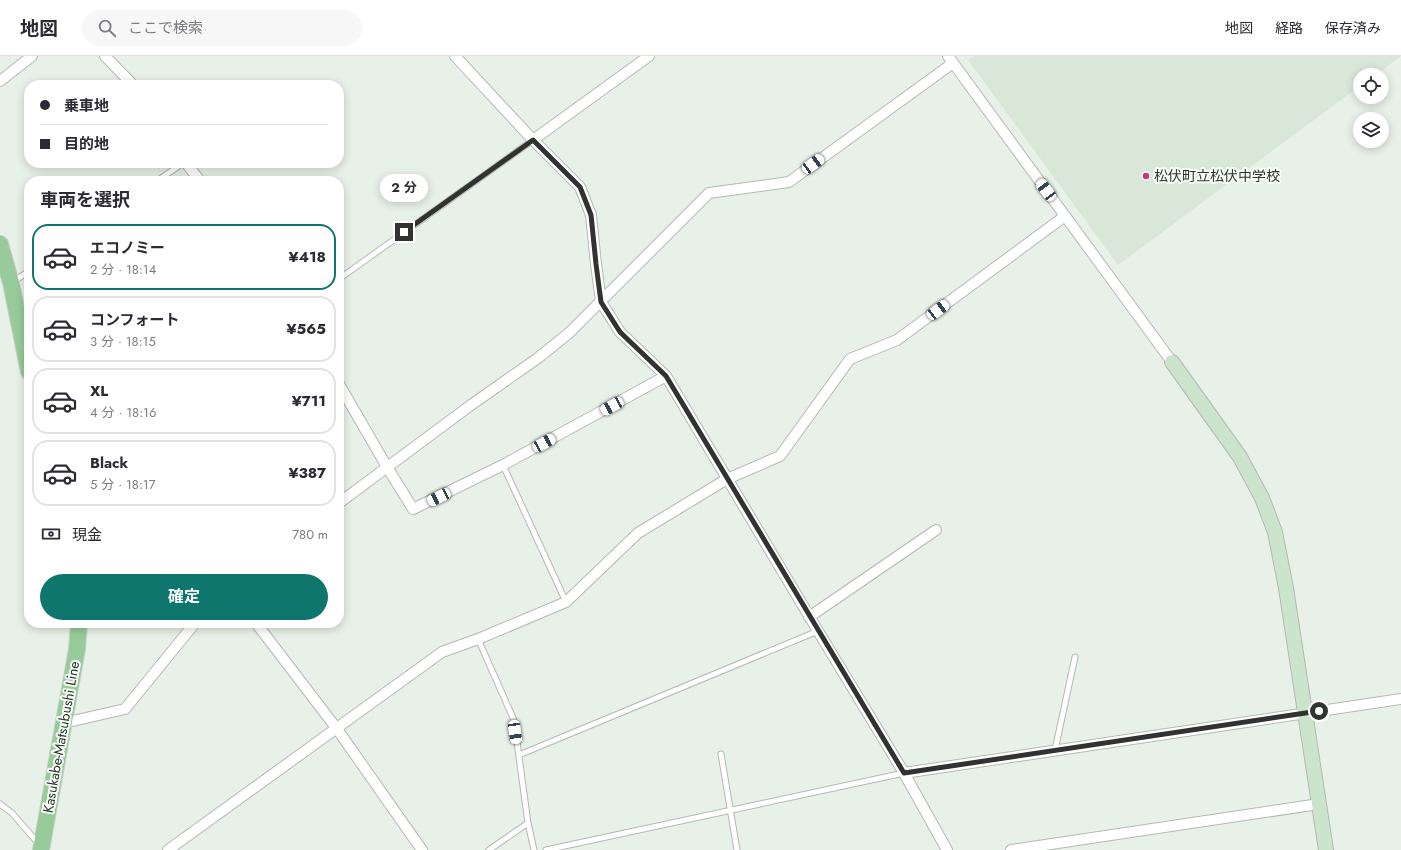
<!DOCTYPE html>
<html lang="ja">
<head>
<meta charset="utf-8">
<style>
	:root { --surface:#fff; --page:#f7f7f7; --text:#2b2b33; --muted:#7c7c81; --line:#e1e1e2; --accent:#0f766e }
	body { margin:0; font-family:Jost,"Noto Sans JP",sans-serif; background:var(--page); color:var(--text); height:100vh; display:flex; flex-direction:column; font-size:15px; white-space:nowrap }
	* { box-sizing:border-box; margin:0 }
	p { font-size:13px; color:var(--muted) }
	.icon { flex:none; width:22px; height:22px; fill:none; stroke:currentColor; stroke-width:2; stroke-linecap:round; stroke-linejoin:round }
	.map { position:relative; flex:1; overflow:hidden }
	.drawer { position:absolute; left:24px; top:120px; width:320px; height:452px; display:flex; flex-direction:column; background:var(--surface); border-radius:16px; box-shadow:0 2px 10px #0003 }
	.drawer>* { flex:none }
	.hud { position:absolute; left:24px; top:24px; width:320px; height:88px; border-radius:16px; box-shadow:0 2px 10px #0003; display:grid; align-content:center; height:88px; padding:0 16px; background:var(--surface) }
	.fabs { position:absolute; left:1353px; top:12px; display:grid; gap:8px }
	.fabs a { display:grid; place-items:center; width:36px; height:36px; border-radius:50%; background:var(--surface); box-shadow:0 2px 10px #0003; font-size:20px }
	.end { position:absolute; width:18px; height:18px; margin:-9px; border:5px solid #303330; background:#fff; box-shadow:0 0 0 2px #fff }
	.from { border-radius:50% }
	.bubble { position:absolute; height:28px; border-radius:14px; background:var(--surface); box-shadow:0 2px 10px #0003; font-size:13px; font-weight:700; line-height:28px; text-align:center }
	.car { position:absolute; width:12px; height:24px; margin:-12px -6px; border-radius:5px; box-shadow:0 0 3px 1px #0007; background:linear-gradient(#fff 24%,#345 0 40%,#fff 0 76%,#345 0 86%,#fff 0) }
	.hud b { display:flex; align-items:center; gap:14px; height:38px; font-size:15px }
	.hud b+b { border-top:1px solid var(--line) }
	.hud i { width:10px; height:10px; background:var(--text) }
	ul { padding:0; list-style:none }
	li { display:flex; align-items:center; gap:12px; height:66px; margin:0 8px 6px; padding:0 8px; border:2px solid var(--line); border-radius:16px }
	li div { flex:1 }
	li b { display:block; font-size:15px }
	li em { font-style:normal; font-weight:700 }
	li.current { border-color:var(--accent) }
	li>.icon { width:36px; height:36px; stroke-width:1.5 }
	h2 { padding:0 16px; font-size:18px; line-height:48px }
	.pay { display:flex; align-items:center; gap:10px; height:44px; padding:0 16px; font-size:15px }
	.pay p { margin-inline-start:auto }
	.primary-button { display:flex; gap:8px; margin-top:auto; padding:8px 16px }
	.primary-button a { flex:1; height:46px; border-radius:24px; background:var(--accent); color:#fff; font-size:16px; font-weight:700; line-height:46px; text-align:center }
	header { display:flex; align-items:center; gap:24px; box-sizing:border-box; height:56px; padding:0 20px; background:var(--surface); border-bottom:1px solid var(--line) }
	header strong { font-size:19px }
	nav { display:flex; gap:22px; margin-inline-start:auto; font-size:14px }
	.search { width:280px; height:36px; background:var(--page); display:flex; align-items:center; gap:10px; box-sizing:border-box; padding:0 14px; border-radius:22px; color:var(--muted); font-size:15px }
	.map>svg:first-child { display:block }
</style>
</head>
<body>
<header>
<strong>地図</strong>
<div class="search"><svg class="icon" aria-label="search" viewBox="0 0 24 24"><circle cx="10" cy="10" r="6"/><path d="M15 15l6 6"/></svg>ここで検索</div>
<nav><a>地図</a><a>経路</a><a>保存済み</a></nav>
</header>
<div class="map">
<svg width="1401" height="794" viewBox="0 0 1401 794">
	<rect width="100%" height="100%" fill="#e8f1e8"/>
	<path fill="#d9e7d9" d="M974,0H1401L1376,19H1360V30L1118,209L968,4Z"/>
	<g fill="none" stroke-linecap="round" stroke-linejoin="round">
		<g stroke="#b2bab2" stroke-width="7">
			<path id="lane" d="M157,125L183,107
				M339,223L533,84
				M13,226L29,215
				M503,409L566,546
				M478,583L514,664L528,767L534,794
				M1055,694L1075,601
				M721,698L737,794
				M519,699L818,575
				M0,748L12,757L38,787
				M489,794L528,767
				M546,794L904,717"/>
		</g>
		<g stroke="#b2bab2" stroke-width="12">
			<path id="street" d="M105,0L133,29
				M455,0L533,84L580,131L591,159L596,208L601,246L620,276L666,320L818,575L904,717L947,794
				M948,0L1172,306
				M0,25L32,0
				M533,84L649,0
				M186,107L200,125
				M339,328L387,411L413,453L503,409L666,320
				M339,447L471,349L538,302L569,277L709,137L789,126L953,7
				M809,561L936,474
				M256,567L337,673L422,794
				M64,667L125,653L195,567
				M904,717L1401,643
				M168,794L442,596L478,583L566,546L638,477L727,423L780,400L850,303L897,284L1065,160
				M1011,794L1319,748"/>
		</g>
		<g stroke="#b2bab2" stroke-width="16">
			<path id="secondary" d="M1172,306L1240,401L1262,442L1275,476L1286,532L1326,794"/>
		</g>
		<g stroke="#cdcecd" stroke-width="18">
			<path id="primary" d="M0,188L11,227L29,316
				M41,794L77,593L79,567"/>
		</g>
		<use href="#lane" stroke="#fff" stroke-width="5"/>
		<use href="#street" stroke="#fff" stroke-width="10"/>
		<use href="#secondary" stroke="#cbe5cc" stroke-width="14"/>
		<use href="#primary" stroke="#97cb99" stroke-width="16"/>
	</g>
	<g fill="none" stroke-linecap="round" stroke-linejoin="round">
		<path stroke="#303330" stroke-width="5" d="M404,176L533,84L580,131L591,159L596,208L601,246L620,276L666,320L904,717L1319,655"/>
	</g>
	<circle fill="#c13a7c" stroke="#f6fef5" stroke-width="1.5" cx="1146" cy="120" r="4"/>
	<g text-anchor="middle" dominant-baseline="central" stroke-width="4" stroke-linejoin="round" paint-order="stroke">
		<g font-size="14" fill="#303330" stroke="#f6fef5" text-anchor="start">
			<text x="1154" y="120">松伏町立松伏中学校</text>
		</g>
		<g font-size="14" fill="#303330" stroke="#f6fef5">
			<text transform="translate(61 681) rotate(-80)">Kasukabe-Matsubushi Line</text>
		</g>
	</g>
</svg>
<div class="fabs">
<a><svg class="icon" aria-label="locate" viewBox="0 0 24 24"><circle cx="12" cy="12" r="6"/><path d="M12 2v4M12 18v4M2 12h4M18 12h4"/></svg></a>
<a><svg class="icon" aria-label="layers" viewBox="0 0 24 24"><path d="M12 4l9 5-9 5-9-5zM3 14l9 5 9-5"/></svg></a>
</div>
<i class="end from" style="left:1319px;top:655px"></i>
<i class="end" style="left:404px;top:176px"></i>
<div class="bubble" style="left:380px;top:118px;width:48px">2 分</div>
<i class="car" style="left:813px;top:108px;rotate:54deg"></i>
<i class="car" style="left:1046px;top:134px;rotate:323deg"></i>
<i class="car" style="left:938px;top:254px;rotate:53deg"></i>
<i class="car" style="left:612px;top:350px;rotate:241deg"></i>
<i class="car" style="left:544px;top:387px;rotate:61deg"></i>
<i class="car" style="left:439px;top:441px;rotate:244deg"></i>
<i class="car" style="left:515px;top:676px;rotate:172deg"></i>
<div class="hud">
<b><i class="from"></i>乗車地</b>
<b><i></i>目的地</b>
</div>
<section class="drawer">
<h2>車両を選択</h2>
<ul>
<li class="current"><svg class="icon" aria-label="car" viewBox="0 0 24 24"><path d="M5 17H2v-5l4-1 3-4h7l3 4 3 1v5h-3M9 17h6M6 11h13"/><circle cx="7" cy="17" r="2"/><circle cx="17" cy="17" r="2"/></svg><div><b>エコノミー</b><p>2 分 · 18:14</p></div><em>¥418</em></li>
<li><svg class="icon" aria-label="car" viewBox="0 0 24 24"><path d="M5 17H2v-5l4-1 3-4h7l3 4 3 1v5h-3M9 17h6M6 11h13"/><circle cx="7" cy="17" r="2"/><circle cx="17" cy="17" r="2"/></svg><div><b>コンフォート</b><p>3 分 · 18:15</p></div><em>¥565</em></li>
<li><svg class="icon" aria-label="car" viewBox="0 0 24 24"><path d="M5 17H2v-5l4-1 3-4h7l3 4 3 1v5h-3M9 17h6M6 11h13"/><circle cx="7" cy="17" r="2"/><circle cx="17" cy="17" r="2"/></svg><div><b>XL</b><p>4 分 · 18:16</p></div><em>¥711</em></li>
<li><svg class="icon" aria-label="car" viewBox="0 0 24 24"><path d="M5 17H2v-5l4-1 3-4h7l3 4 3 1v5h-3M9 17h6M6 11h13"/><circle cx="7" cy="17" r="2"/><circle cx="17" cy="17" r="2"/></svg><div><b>Black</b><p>5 分 · 18:17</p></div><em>¥387</em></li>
</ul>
<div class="pay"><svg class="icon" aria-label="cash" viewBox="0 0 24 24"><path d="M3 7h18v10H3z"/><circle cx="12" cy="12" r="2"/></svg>現金<p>780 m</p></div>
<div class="primary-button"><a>確定</a></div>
</section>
</div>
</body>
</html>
